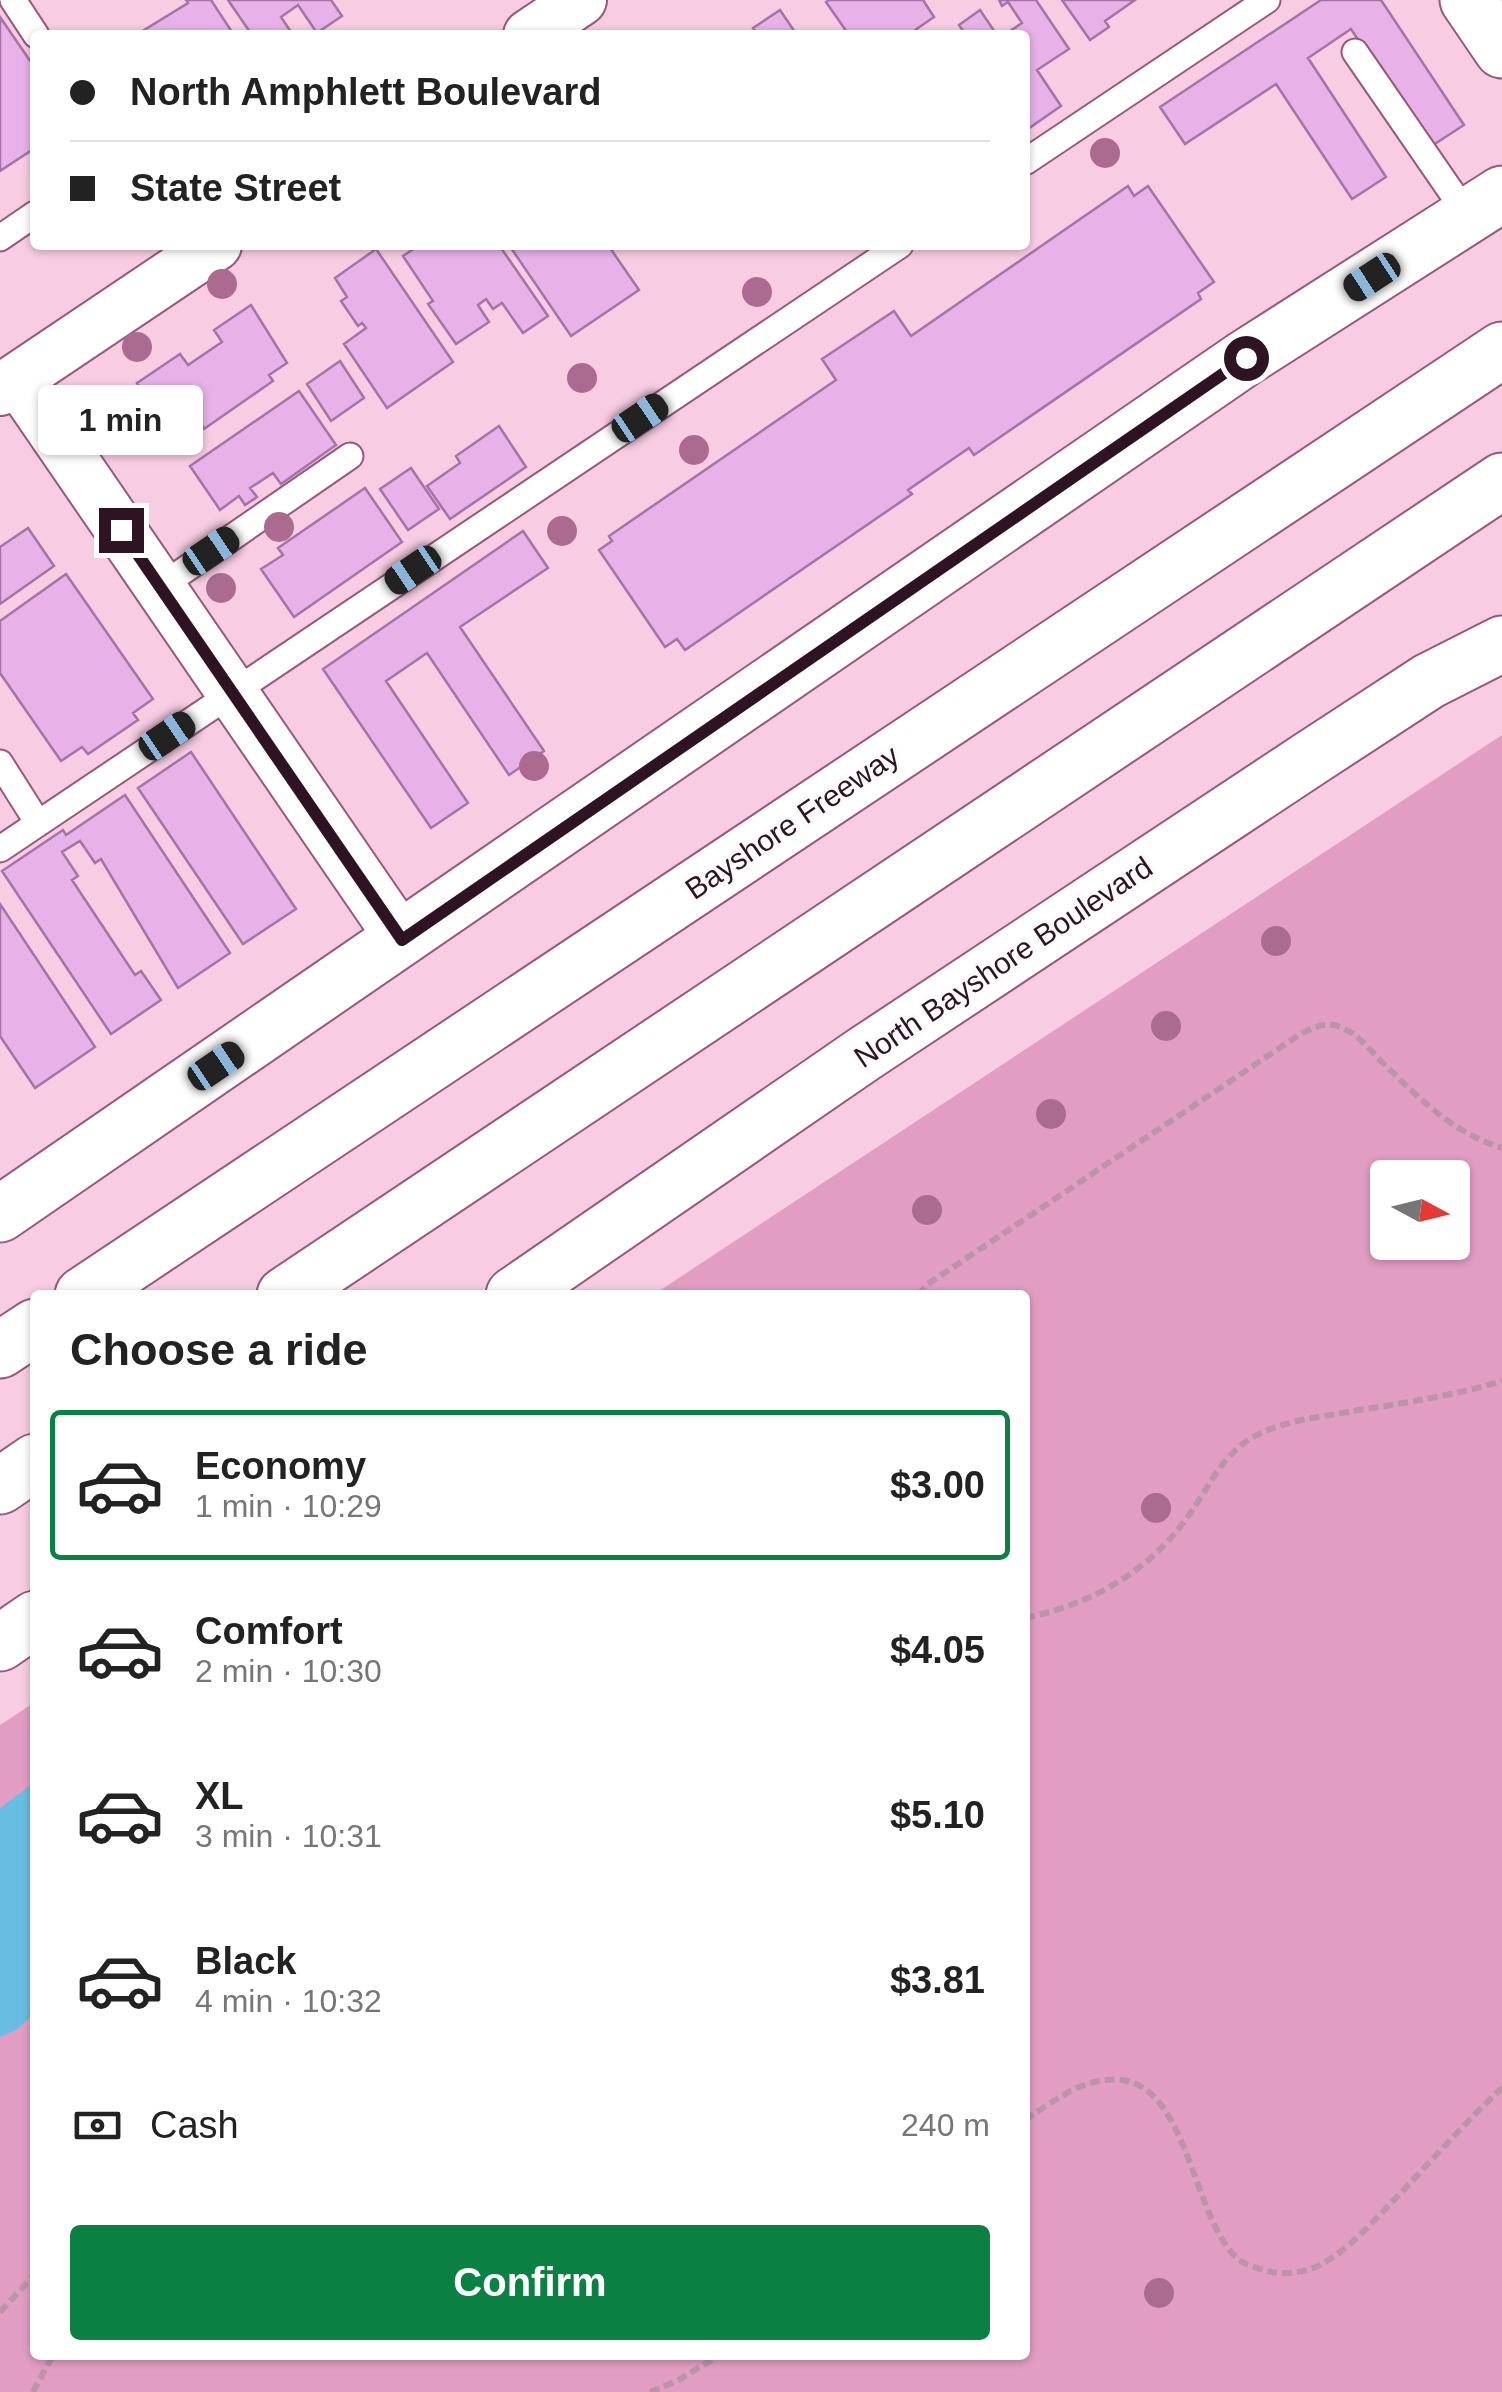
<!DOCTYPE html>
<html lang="en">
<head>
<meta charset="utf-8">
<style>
	:root { --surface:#fff; --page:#f6f6f6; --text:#222; --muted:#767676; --line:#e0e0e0; --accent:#0b8043 }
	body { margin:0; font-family:Arial,sans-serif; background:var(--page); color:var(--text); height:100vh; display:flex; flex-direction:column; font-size:38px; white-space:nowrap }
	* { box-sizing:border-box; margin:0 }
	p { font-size:32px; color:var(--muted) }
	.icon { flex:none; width:55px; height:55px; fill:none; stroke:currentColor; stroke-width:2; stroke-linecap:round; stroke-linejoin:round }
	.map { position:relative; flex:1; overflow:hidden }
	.sheet { position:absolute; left:30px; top:1290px; width:1000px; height:1070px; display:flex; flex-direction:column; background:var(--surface); border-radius:10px; box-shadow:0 2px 8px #0004 }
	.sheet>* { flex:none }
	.top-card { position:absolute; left:30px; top:30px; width:1000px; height:220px; border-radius:10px; box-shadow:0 2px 8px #0004; display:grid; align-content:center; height:220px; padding:0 40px; background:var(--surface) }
	.needle { width:65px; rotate:97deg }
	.controls { position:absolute; left:1370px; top:1160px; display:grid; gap:20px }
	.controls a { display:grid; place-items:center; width:100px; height:100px; border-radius:10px; background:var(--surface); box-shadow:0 2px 8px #0004; font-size:50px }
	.end { position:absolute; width:45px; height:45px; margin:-22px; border:12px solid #2e1423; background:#fff; box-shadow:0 0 0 5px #fff }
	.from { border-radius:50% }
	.bubble { position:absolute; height:70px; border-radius:10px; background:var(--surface); box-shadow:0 2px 8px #0004; font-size:32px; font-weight:600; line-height:70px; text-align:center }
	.car { position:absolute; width:30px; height:60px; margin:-30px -15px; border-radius:12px; box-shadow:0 0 8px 2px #0007; background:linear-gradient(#222 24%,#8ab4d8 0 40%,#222 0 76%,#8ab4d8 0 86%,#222 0) }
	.top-card b { display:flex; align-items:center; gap:35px; height:95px; font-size:38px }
	.top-card b+b { border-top:2px solid var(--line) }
	.top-card i { width:25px; height:25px; background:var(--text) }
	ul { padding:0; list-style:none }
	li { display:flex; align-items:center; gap:30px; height:150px; margin:0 20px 15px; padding:0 20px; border:5px solid transparent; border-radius:10px }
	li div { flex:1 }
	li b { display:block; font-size:38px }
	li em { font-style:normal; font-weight:600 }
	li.on { border-color:var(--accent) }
	li>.icon { width:90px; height:90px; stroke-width:1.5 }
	h2 { padding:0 40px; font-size:45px; line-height:120px }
	.pay { display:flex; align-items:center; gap:25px; height:110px; padding:0 40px; font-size:38px }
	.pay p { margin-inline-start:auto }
	.action { display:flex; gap:20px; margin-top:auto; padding:20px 40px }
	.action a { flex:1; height:115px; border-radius:10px; background:var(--accent); color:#fff; font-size:40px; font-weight:600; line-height:115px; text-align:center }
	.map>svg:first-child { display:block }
</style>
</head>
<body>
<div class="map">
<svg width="1502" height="2392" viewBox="0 0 1502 2392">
	<rect width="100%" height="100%" fill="#f8cde3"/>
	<path fill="#e29ec2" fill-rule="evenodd" d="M1502,735V2392H0V1725L35,1702V2355H1025V1295H653ZM1388,1178H1452V1242H1388Z"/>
	<path fill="#68bee1" d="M35,1782V2012L18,2029L0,2037V1808Z"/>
	<path fill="#e8b2e8" stroke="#a573a5" stroke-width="2.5" d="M186,0H211L234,35H136L188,3Z
		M228,0H331L342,16L317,33L298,5L281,17L293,35H252Z
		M829,0H923L934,17L908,35H849L826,2Z
		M999,0H1036L1069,49L1037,70L1061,106L1025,131V35H1004L1022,23L1008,2L1002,6Z
		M1062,0H1135L1105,21L1109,27L1090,40Z
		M1321,0H1381L1464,125L1430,147L1351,29L1308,58L1386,177L1352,199L1276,84L1185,144L1160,107Z
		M780,10L797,35H758L753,28Z
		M980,10L997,35H966L959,25Z
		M0,17L35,68V148L0,171Z
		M1128,186L1134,196L1148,186L1214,282L1198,293L1201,299L974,455L969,448L908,490L912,494L685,650L677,639L665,647L599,550L612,541L609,536L836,380L822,359L894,311L911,336Z
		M419,245H499L548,316L523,333L502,303L493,309L486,299L478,305L489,322L456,344L428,304L433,301L403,256Z
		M509,245H608L639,290L571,336Z
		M376,249L453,362L387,408L344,344L366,328L362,323L358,326L341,301L347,297L335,278Z
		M251,305L287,363L269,375L273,381L204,429L202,425L183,438L160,405L155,409L137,383L180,354L188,365L222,342L214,330Z
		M340,361L364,398L331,421L307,384Z
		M299,391L336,445L281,484L273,473L250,488L257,497L245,505L239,496L220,510L190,466Z
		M499,426L526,467L450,519L427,486L460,463L456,456Z
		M411,468L439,509L408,530L380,489Z
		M365,488L402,542L294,617L261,569L283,555L278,548Z
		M28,528L54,566L0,604V547Z
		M523,531L548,568L460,627L544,751L509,775L427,653L386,681L468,803L431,828L323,669Z
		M66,574L153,699L133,713L138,720L88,754L82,747L61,761L0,673V621Z
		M191,752L296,909L243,944L138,788Z
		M125,795L230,953L178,988L101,859L95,863L80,841L62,852L78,876L72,880L135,975L141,971L161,1000L111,1034L2,871L63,830L66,835Z
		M0,904L95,1047L35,1088L0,1036Z"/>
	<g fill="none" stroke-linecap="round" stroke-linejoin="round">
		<g stroke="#97587b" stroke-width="29">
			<path id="lane" d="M13,0L36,35
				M1355,52L1468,216
				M1025,162L1267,0
				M0,238L35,214
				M160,587L350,456
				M0,763L38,823
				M0,849L900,245"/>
		</g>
		<g stroke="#97587b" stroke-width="54">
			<path id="street" d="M529,35L581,0
				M17,379L402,940
				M0,390L216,245"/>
		</g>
		<g stroke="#97587b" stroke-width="59">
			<path id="secondary" d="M1468,0L1502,50
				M0,1214L1245,358L1502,194
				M514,1295L864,1054L1308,760L1429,681L1502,644
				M0,1643L35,1619"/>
		</g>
		<g stroke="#97587b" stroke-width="59">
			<path id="highway" d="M83,1295L1502,350
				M285,1295L1502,481
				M0,1350L35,1327
				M0,1486L35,1462"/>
		</g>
		<path stroke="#ba94a8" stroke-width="6" stroke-dasharray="10 5" stroke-linecap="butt" d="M918,1295L928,1284L1302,1033C1316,1027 1325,1021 1340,1027C1357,1033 1369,1049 1382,1062C1419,1098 1451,1132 1502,1148
			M1025,1618C1092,1604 1149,1572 1189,1515C1209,1487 1223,1452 1257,1435C1286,1420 1321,1417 1353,1411C1403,1403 1453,1396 1502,1381
			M1025,2120C1050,2104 1075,2083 1106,2080C1188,2069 1190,2216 1237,2258C1246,2266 1260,2269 1272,2272C1285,2275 1304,2272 1316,2267C1345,2253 1370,2225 1391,2203C1428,2165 1463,2124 1502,2088
			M0,2312L35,2274
			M33,2392L53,2355
			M650,2392L677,2381L720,2355"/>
		<use href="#lane" stroke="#fff" stroke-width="25"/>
		<use href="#street" stroke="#fff" stroke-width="50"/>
		<use href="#secondary" stroke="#fff" stroke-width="55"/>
		<use href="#highway" stroke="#fff" stroke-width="55"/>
	</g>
	<g fill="#ab6b90">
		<circle cx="1105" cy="153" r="15"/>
		<circle cx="222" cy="284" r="15"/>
		<circle cx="757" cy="292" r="15"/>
		<circle cx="137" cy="347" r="15"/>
		<circle cx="582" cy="378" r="15"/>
		<circle cx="694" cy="450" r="15"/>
		<circle cx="279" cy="527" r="15"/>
		<circle cx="562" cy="531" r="15"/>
		<circle cx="221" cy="588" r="15"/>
		<circle cx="534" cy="766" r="15"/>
		<circle cx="1276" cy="941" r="15"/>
		<circle cx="1166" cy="1026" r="15"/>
		<circle cx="1051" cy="1114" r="15"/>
		<circle cx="927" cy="1210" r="15"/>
		<circle cx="1156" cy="1508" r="15"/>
		<circle cx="1159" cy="2293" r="15"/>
	</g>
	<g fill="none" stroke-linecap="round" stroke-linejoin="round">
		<path stroke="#2e1423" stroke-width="12" d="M121,530L402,940L1246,358"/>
	</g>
	<g text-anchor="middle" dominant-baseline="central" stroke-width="8" stroke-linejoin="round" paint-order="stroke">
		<g font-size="30" fill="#2e1423" stroke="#fcfcfc">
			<text transform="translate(792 822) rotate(-34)">Bayshore Freeway</text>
			<text transform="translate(1003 962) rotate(-34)">North Bayshore Boulevard</text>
		</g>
	</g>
</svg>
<div class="controls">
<a><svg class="needle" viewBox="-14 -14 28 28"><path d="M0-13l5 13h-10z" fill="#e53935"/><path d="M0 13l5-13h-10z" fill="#767676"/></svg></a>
</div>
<i class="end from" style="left:1246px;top:358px"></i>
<i class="end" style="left:121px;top:530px"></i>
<div class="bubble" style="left:38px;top:385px;width:165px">1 min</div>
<i class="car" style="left:1372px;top:277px;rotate:237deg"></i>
<i class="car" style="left:640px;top:418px;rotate:56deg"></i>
<i class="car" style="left:211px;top:551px;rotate:56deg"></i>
<i class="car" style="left:413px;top:570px;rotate:236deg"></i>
<i class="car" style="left:167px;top:736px;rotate:56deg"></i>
<i class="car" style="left:216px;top:1066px;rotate:56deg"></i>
<div class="top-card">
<b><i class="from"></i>North Amphlett Boulevard</b>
<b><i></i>State Street</b>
</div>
<section class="sheet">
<h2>Choose a ride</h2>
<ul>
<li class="on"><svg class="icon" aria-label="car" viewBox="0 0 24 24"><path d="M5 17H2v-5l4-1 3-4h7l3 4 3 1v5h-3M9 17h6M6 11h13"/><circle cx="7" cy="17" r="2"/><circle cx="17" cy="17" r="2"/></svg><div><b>Economy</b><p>1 min · 10:29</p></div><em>$3.00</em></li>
<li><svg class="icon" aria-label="car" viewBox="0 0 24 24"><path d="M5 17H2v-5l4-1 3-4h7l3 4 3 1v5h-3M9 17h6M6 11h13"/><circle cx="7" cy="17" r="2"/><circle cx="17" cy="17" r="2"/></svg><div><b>Comfort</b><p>2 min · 10:30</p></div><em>$4.05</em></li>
<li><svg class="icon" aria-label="car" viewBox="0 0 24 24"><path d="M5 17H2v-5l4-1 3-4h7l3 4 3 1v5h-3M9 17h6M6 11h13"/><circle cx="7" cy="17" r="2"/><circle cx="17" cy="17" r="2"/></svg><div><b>XL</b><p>3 min · 10:31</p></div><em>$5.10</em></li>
<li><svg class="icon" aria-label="car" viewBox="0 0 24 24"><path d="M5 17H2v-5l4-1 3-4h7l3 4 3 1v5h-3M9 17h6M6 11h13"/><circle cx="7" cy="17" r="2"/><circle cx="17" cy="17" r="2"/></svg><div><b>Black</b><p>4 min · 10:32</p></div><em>$3.81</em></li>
</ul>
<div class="pay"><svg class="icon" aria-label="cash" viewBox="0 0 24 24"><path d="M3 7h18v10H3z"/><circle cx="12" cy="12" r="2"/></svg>Cash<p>240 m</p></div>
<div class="action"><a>Confirm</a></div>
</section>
</div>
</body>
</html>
